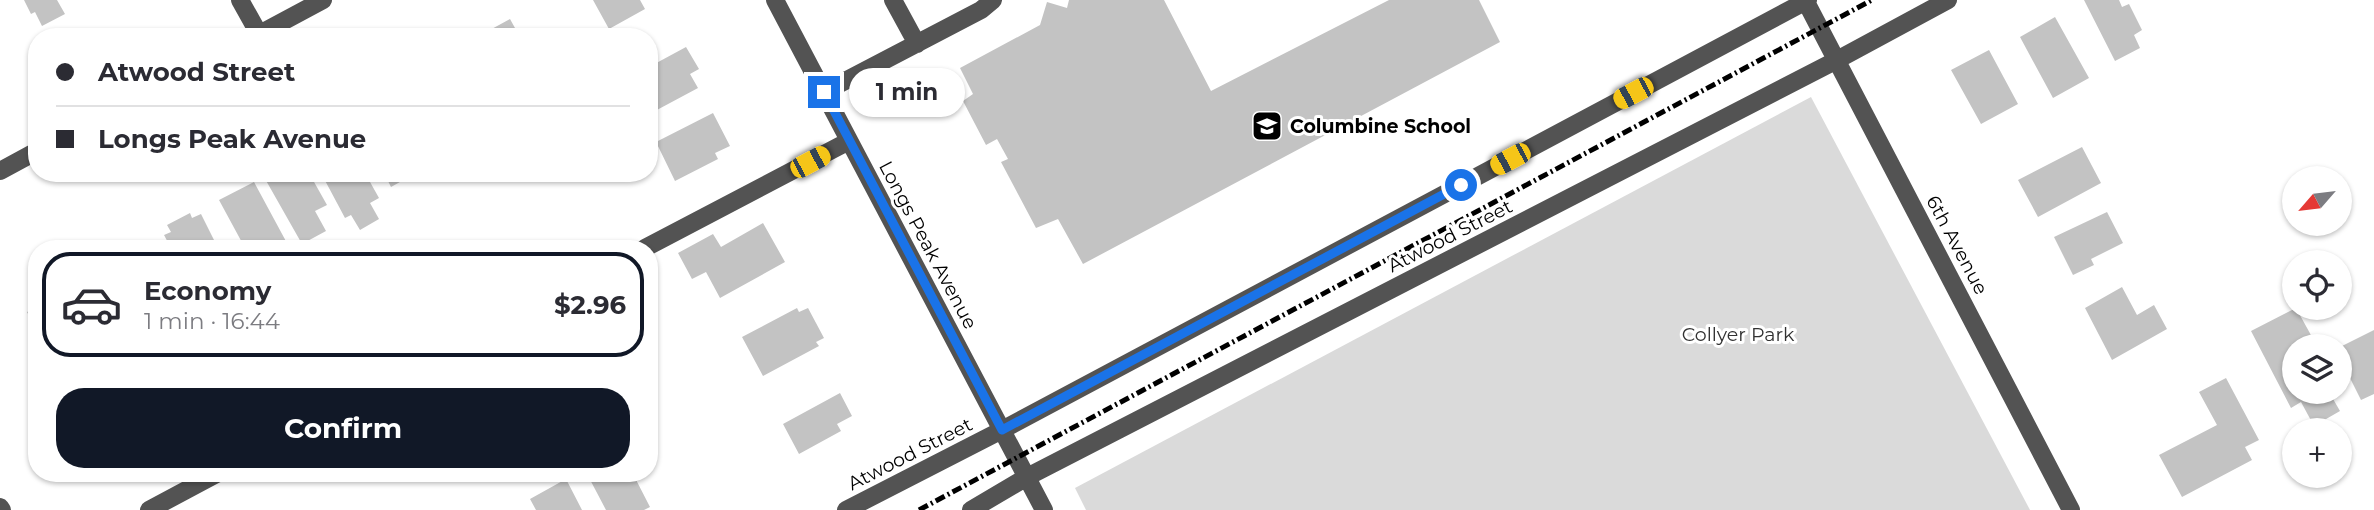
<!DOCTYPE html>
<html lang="en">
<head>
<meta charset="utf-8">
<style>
	:root { --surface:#fff; --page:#f7f7f7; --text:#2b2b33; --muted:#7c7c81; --line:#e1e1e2; --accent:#111827 }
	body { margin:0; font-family:Montserrat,sans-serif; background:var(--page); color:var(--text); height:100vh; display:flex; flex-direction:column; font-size:26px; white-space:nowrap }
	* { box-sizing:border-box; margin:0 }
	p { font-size:23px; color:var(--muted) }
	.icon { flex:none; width:38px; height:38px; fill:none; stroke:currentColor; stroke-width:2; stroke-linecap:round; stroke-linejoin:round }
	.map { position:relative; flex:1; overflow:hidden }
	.details { position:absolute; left:28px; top:240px; width:630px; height:242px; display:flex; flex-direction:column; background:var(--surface); border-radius:28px; box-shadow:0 2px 5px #0004 }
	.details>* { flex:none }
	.banner { position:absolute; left:28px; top:28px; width:630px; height:154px; border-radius:28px; box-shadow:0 2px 5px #0004; display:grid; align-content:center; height:154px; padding:0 28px; background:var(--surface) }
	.needle { width:46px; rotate:242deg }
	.fabs { position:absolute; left:2282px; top:166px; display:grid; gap:14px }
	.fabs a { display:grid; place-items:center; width:70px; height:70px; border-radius:50%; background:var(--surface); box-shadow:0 2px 5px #0004; font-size:35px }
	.end { position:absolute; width:32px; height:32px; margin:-16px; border:9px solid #1a73e8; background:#fff; box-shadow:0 0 0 4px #fff }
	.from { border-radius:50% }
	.bubble { position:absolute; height:49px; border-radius:24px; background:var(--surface); box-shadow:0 2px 5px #0004; font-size:23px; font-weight:700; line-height:49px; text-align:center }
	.car { position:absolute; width:21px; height:42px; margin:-21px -10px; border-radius:9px; box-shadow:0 0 5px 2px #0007; background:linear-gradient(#f5c518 24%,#345 0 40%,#f5c518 0 76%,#345 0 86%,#f5c518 0) }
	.banner b { display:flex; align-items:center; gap:24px; height:66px; font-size:26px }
	.banner b+b { border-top:2px solid var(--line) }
	.banner i { width:18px; height:18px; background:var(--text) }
	ul { padding:12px 0 0; list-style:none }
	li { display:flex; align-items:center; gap:21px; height:105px; margin:0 14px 10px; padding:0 14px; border:4px solid transparent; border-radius:28px }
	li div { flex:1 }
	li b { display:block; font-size:26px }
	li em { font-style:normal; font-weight:700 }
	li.current { border-color:var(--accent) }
	li>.icon { width:63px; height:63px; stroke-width:1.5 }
	.action { display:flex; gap:14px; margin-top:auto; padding:14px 28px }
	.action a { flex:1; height:80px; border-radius:28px; background:var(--accent); color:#fff; font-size:28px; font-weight:700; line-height:80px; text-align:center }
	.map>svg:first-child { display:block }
</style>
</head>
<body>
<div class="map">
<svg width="2374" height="510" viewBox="0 0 2374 510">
	<rect width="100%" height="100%" fill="#fff"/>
	<path fill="#dadada" d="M1811,97L2030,510H1086L1075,488Z"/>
	<path fill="#c3c3c3" d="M24,0H57L65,14L42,26L35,12L31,14Z
		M593,0H640L645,9L609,29Z
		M1069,0H1164L1211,91L1389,0H1479L1500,42L1083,264L1058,219L1036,228L1001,162L1008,159L997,139L986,145L963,101L973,94L960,68L1040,25L1047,2L1067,8Z
		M2084,0H2119L2122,7L2129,4L2142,30L2134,35L2140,48L2115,61Z
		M2055,17L2089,78L2053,98L2020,37Z
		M510,19L520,37H477Z
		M686,47L699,69L690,74L698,88L655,111L649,101V67Z
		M1989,50L2018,104L1981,124L1951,70Z
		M713,113L730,146L715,153L718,159L675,181L656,142Z
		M2082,147L2101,183L2038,217L2018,180Z
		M270,173H309L327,205L315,211L326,231L302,244L264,177Z
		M321,173H365L379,198L370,203L379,219L360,230L351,215L345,218Z
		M384,173H416L391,187Z
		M254,182L288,245L281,248H245L219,200Z
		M2107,212L2123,243L2091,259L2094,265L2073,275L2054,237Z
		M190,213L192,218L201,214L218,248H171L164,235L171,232L167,225Z
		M763,223L785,262L720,298L706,272L692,279L678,253L713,234L721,247Z
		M2122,287L2137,315L2154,305L2167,329L2112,360L2085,308Z
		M37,307V331L27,312Z
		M797,308L799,312L808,308L824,338L816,342L819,346L763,376L742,337Z
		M2296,308L2317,346H2294V392H2329L2340,411L2314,426L2301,402L2291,408L2251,331Z
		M2374,330V394L2361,400L2340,358V347Z
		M2226,378L2259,440L2245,447L2252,460L2182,497L2159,455L2217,425L2199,392Z
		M840,393L852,416L837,424L841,431L799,454L783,424Z
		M586,472H632L650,507L644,510H606Z
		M566,479L582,510H536L530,499Z"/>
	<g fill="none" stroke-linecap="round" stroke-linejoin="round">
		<path stroke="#535353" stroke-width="18" d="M240,0L259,34
			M775,0L1044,510
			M893,0L917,44
			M1805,0L2071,510
			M254,37L323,0
			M824,92L981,10L993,0
			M0,171L37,151
			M645,248L849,141
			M0,507L2,510
			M149,510L220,472
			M846,510L1002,430L1808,0
			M971,510L1027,477L1837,60L1948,0"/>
		<path stroke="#000" stroke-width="5" stroke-dasharray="10 3.5 2 3.5" stroke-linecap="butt" d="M919,510L1872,0"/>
	</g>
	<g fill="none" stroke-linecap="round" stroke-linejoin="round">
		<path stroke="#1a73e8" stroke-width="9" d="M824,92L1002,430L1461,185"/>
	</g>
	<defs>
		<g id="school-square" transform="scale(1.575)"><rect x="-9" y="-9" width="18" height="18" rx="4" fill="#000" stroke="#fff"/><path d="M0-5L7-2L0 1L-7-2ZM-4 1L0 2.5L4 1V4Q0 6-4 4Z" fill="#fff"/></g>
	</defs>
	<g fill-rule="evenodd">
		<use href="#school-square" x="1267" y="126"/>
	</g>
	<g text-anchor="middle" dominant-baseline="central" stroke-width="6" stroke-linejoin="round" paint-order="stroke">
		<g font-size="19" font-weight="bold" fill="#000" stroke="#fff" text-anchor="start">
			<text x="1290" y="126">Columbine School</text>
		</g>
		<g font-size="19" fill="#000" stroke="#fff">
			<text transform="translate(1450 236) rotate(-27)">Atwood Street</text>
			<text transform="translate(928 245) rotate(62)">Longs Peak Avenue</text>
			<text transform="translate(1957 245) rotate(62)">6th Avenue</text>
			<text transform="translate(910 454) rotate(-27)">Atwood Street</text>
		</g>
		<g font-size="19" fill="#313131" stroke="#fff">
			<text x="1738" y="334">Collyer Park</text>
		</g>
	</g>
</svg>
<div class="fabs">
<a><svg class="needle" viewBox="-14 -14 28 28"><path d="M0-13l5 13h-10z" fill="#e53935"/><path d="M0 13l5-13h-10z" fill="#7c7c81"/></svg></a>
<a><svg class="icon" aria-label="locate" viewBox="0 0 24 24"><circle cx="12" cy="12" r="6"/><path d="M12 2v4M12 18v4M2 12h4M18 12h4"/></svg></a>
<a><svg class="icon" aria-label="layers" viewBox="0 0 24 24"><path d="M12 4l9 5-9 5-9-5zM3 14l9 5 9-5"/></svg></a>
<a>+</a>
</div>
<i class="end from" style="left:1461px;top:185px"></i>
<i class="end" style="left:824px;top:92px"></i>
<div class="bubble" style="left:849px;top:68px;width:116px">1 min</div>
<i class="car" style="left:1633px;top:93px;rotate:242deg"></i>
<i class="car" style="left:1510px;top:159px;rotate:242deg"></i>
<i class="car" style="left:810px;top:162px;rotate:62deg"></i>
<div class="banner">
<b><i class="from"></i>Atwood Street</b>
<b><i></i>Longs Peak Avenue</b>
</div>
<section class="details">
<ul>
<li class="current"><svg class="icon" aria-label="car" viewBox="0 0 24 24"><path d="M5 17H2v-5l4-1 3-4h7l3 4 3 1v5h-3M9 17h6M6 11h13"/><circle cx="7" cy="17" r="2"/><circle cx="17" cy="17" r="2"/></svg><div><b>Economy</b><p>1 min · 16:44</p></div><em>$2.96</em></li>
</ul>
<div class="action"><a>Confirm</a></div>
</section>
</div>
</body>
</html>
